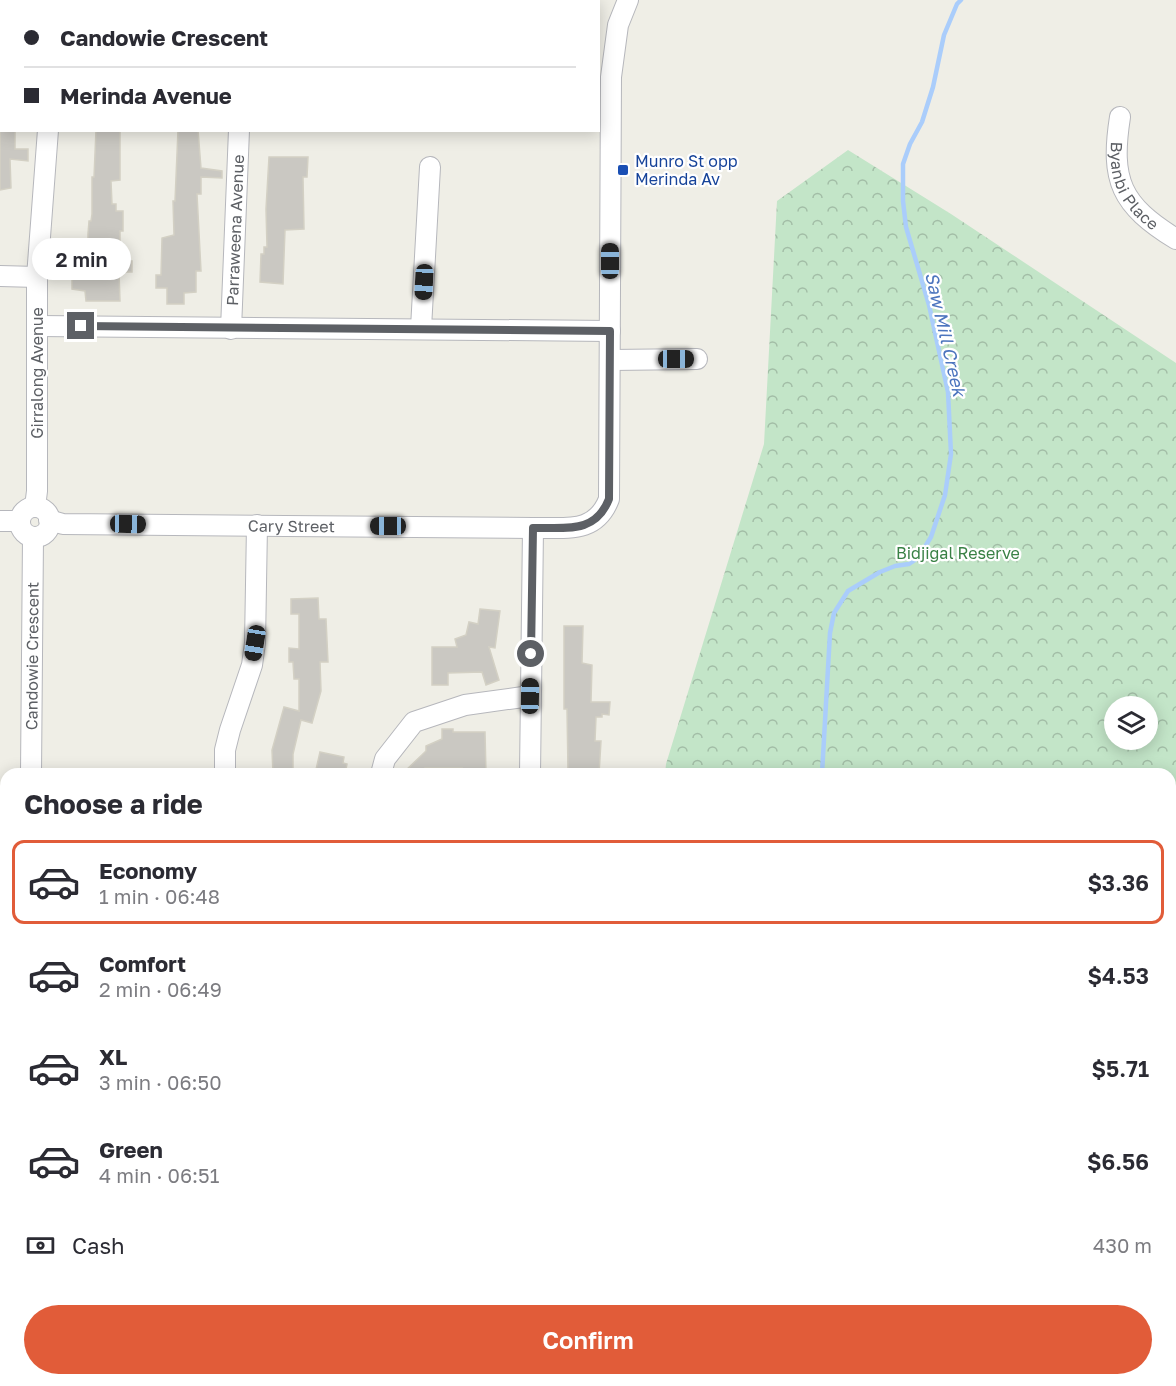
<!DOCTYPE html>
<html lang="en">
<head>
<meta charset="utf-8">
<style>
	:root { --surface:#fff; --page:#f2f2f3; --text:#2b2b33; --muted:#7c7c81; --line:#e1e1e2; --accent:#e15c39 }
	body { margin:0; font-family:"Golos Text",sans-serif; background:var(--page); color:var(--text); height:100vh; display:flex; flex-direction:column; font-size:22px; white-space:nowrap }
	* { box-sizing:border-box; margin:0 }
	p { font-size:20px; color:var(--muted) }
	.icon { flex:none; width:33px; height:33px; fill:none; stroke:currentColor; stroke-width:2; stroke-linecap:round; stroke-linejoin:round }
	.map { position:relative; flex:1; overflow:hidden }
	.sheet { position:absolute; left:0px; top:768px; width:1176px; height:618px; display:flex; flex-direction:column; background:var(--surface); border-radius:18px 18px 0 0; box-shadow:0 3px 15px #0003 }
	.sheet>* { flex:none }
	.hud { position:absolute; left:0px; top:0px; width:600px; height:132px; box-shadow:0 3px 15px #0003; display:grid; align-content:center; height:132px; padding:0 24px; background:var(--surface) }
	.buttons { position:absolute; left:1104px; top:696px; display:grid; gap:12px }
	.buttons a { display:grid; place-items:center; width:54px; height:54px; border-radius:50%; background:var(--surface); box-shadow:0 3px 15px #0003; font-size:30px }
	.end { position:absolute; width:27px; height:27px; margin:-14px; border:8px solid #5d6065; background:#fff; box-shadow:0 0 0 3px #fff }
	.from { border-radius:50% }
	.bubble { position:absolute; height:42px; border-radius:21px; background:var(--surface); box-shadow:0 3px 15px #0003; font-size:20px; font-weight:600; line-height:42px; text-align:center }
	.car { position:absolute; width:18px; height:36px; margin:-18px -9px; border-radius:8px; box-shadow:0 0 4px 2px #0007; background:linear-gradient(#222 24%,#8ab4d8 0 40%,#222 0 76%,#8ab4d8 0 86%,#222 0) }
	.hud b { display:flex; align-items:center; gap:21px; height:57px; font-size:22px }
	.hud b+b { border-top:2px solid var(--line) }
	.hud i { width:15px; height:15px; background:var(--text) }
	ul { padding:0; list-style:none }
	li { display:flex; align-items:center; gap:18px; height:84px; margin:0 12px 9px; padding:0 12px; border:3px solid transparent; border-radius:12px }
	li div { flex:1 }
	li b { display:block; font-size:22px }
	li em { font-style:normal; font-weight:600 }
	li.on { border-color:var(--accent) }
	li>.icon { width:54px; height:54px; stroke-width:1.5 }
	h2 { padding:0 24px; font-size:27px; line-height:72px }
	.pay { display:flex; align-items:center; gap:15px; height:66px; padding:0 24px; font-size:22px }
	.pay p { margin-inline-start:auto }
	.button { display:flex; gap:12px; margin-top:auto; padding:12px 24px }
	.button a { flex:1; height:69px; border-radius:36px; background:var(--accent); color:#fff; font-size:24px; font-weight:600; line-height:69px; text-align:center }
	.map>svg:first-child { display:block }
</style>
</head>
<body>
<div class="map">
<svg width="1176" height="1386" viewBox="0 0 1176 1386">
	<defs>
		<pattern id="forest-crowns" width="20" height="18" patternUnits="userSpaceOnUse" patternTransform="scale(1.5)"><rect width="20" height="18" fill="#c3e5c8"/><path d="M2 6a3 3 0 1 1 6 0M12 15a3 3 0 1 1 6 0" fill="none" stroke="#a2bda6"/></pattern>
	</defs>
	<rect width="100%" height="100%" fill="#efeee6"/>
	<path fill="url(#forest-crowns)" fill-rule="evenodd" d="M848,150L951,214L1176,363V1386H15L12,1380H277L279,1382L292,1380H1170V774H665L666,764L764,444L777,201ZM1114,706H1148V740H1114Z
		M0,1037L6,1046V1369L0,1357Z"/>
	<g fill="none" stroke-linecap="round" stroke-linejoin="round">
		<path stroke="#aacdfb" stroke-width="4.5" d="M822,774L830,633L834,613L848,591L880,572L895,566L909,564L918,558L931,537L945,495L951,454L948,392L929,305L906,227L903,201V164L910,144L922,122L933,87L944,35L957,4L961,0
			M0,1163L6,1174
			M88,1380L90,1386
			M1105,1380L1113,1386
			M786,1386L789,1380"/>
	</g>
	<path fill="#cac8c2" stroke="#d3d0c4" stroke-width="1.5" d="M0,130H15V149H28V161L10,159L11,188L0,190Z
		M96,130L120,131V180L111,181L112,204H116V211H123V231H120V261H132V272H119L120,301H86L85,291L72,289V272H88V234L89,221H91L92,214V177H94Z
		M178,130H198L201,168L222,171V178L201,177V194H197L201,271H196V292L184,293V304H167V288H156V275H161L162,238L174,235L173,201H175Z
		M269,157H308L307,177H303L304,229L285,230L283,284L260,282L261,254H264V247H267L266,209Z
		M318,598L319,619H326L328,662H320L321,691L312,723L301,720L293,754V774H273L272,750L284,707L299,711V679H294L293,662H289V648L299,649V614H291V599Z
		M480,609L500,611L495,648L489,647L499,680L486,685L482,672L448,673V685H432V647H457L455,639L466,635L469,622L478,624Z
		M564,626H583L582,663L592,665L591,702H610L609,715L602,714V717H596L595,741H601L599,774H571V770H568L567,709H564Z
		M442,729H453V732H485L486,774H461L462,768H425V774H402L426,751V746L442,739Z
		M320,752L344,757L343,763L347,764L345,774H315Z"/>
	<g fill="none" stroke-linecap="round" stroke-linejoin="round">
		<g stroke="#b6b7bc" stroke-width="22">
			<g id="minor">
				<path d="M72,2V0"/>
				<path d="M256,2V0"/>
				<path id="s1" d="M1120,117C1110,181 1121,205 1176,239"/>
				<path d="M0,276L37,277"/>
				<path d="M38,326L610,331"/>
				<path d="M421,328L430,167"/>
				<path id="s2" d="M231,329L239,130"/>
				<path d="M611,360L697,359"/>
				<path d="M35,507L37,491V277L48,130"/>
				<circle cx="35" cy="522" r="15"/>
				<path id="s3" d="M49,520L63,524L533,528C565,527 595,535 609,499L611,77L618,25L628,0"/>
				<path d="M0,521H20"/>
				<path id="s4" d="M31,774L33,537"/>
				<path d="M225,774V750L230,730L252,665L255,643L257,525"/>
				<path d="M381,774L385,759L414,722L465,705L530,696"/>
				<path d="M530,774L533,528"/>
			</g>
		</g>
		<use href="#minor" stroke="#fff" stroke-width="20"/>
	</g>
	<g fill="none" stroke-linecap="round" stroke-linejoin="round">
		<path stroke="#5d6065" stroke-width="8" d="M81,326L610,331L609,499C595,535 564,527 533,528L531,654"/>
	</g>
	<rect fill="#1a4fb4" stroke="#fff" stroke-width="2" x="617" y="164" width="12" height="12" rx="3"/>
	<g text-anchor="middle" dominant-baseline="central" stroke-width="4.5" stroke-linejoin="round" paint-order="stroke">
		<g font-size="16" fill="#164399" stroke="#fff" text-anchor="start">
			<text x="635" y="161">Munro St opp<tspan x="635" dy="18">Merinda Av</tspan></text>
		</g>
		<g font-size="16" fill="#5d6065" stroke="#fff">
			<text stroke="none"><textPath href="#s1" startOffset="74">Byanbi Place</textPath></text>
			<text stroke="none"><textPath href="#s2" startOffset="99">Parraweena Avenue</textPath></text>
			<text transform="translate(37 373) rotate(-90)">Girralong Avenue</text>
			<text stroke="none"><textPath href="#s3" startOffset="243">Cary Street</textPath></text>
			<text stroke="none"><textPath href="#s4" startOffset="118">Candowie Crescent</textPath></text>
		</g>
		<g font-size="16" fill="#398145" stroke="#fff">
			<text x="958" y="553">Bidjigal Reserve</text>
		</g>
		<g font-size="18" font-style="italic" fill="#4c75be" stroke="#fff">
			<text transform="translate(946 334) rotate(77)">Saw Mill Creek</text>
		</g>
	</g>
</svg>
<div class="buttons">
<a><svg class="icon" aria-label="layers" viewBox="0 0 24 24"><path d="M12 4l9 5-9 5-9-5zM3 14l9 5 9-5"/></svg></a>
</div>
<i class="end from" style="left:531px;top:654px"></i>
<i class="end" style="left:81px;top:326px"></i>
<div class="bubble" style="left:32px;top:238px;width:99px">2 min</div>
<i class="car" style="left:610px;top:261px;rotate:0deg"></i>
<i class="car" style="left:424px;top:282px;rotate:183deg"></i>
<i class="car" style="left:676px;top:359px;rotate:90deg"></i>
<i class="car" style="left:128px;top:524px;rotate:91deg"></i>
<i class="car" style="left:388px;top:526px;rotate:270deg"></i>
<i class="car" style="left:255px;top:643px;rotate:189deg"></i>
<i class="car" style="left:530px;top:696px;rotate:1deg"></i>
<div class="hud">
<b><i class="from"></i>Candowie Crescent</b>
<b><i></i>Merinda Avenue</b>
</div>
<section class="sheet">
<h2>Choose a ride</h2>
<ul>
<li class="on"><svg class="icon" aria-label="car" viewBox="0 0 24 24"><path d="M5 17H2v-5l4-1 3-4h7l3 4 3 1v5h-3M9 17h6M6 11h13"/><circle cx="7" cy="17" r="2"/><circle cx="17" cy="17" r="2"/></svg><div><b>Economy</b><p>1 min · 06:48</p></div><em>$3.36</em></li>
<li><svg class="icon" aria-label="car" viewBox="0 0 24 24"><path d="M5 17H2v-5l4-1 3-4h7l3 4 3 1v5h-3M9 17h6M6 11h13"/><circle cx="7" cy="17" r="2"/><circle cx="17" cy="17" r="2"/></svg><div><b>Comfort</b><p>2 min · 06:49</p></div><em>$4.53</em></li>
<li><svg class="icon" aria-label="car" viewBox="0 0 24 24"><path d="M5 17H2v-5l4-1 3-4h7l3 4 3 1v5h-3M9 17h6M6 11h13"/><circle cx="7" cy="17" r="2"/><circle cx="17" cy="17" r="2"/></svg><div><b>XL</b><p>3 min · 06:50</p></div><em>$5.71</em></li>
<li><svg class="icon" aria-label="car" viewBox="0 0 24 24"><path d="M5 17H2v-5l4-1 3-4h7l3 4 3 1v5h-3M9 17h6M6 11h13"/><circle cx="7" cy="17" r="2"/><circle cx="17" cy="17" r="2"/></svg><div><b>Green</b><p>4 min · 06:51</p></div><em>$6.56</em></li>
</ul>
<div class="pay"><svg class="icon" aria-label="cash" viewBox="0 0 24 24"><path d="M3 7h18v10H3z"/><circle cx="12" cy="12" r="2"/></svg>Cash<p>430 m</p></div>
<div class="button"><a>Confirm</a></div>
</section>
</div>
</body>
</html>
